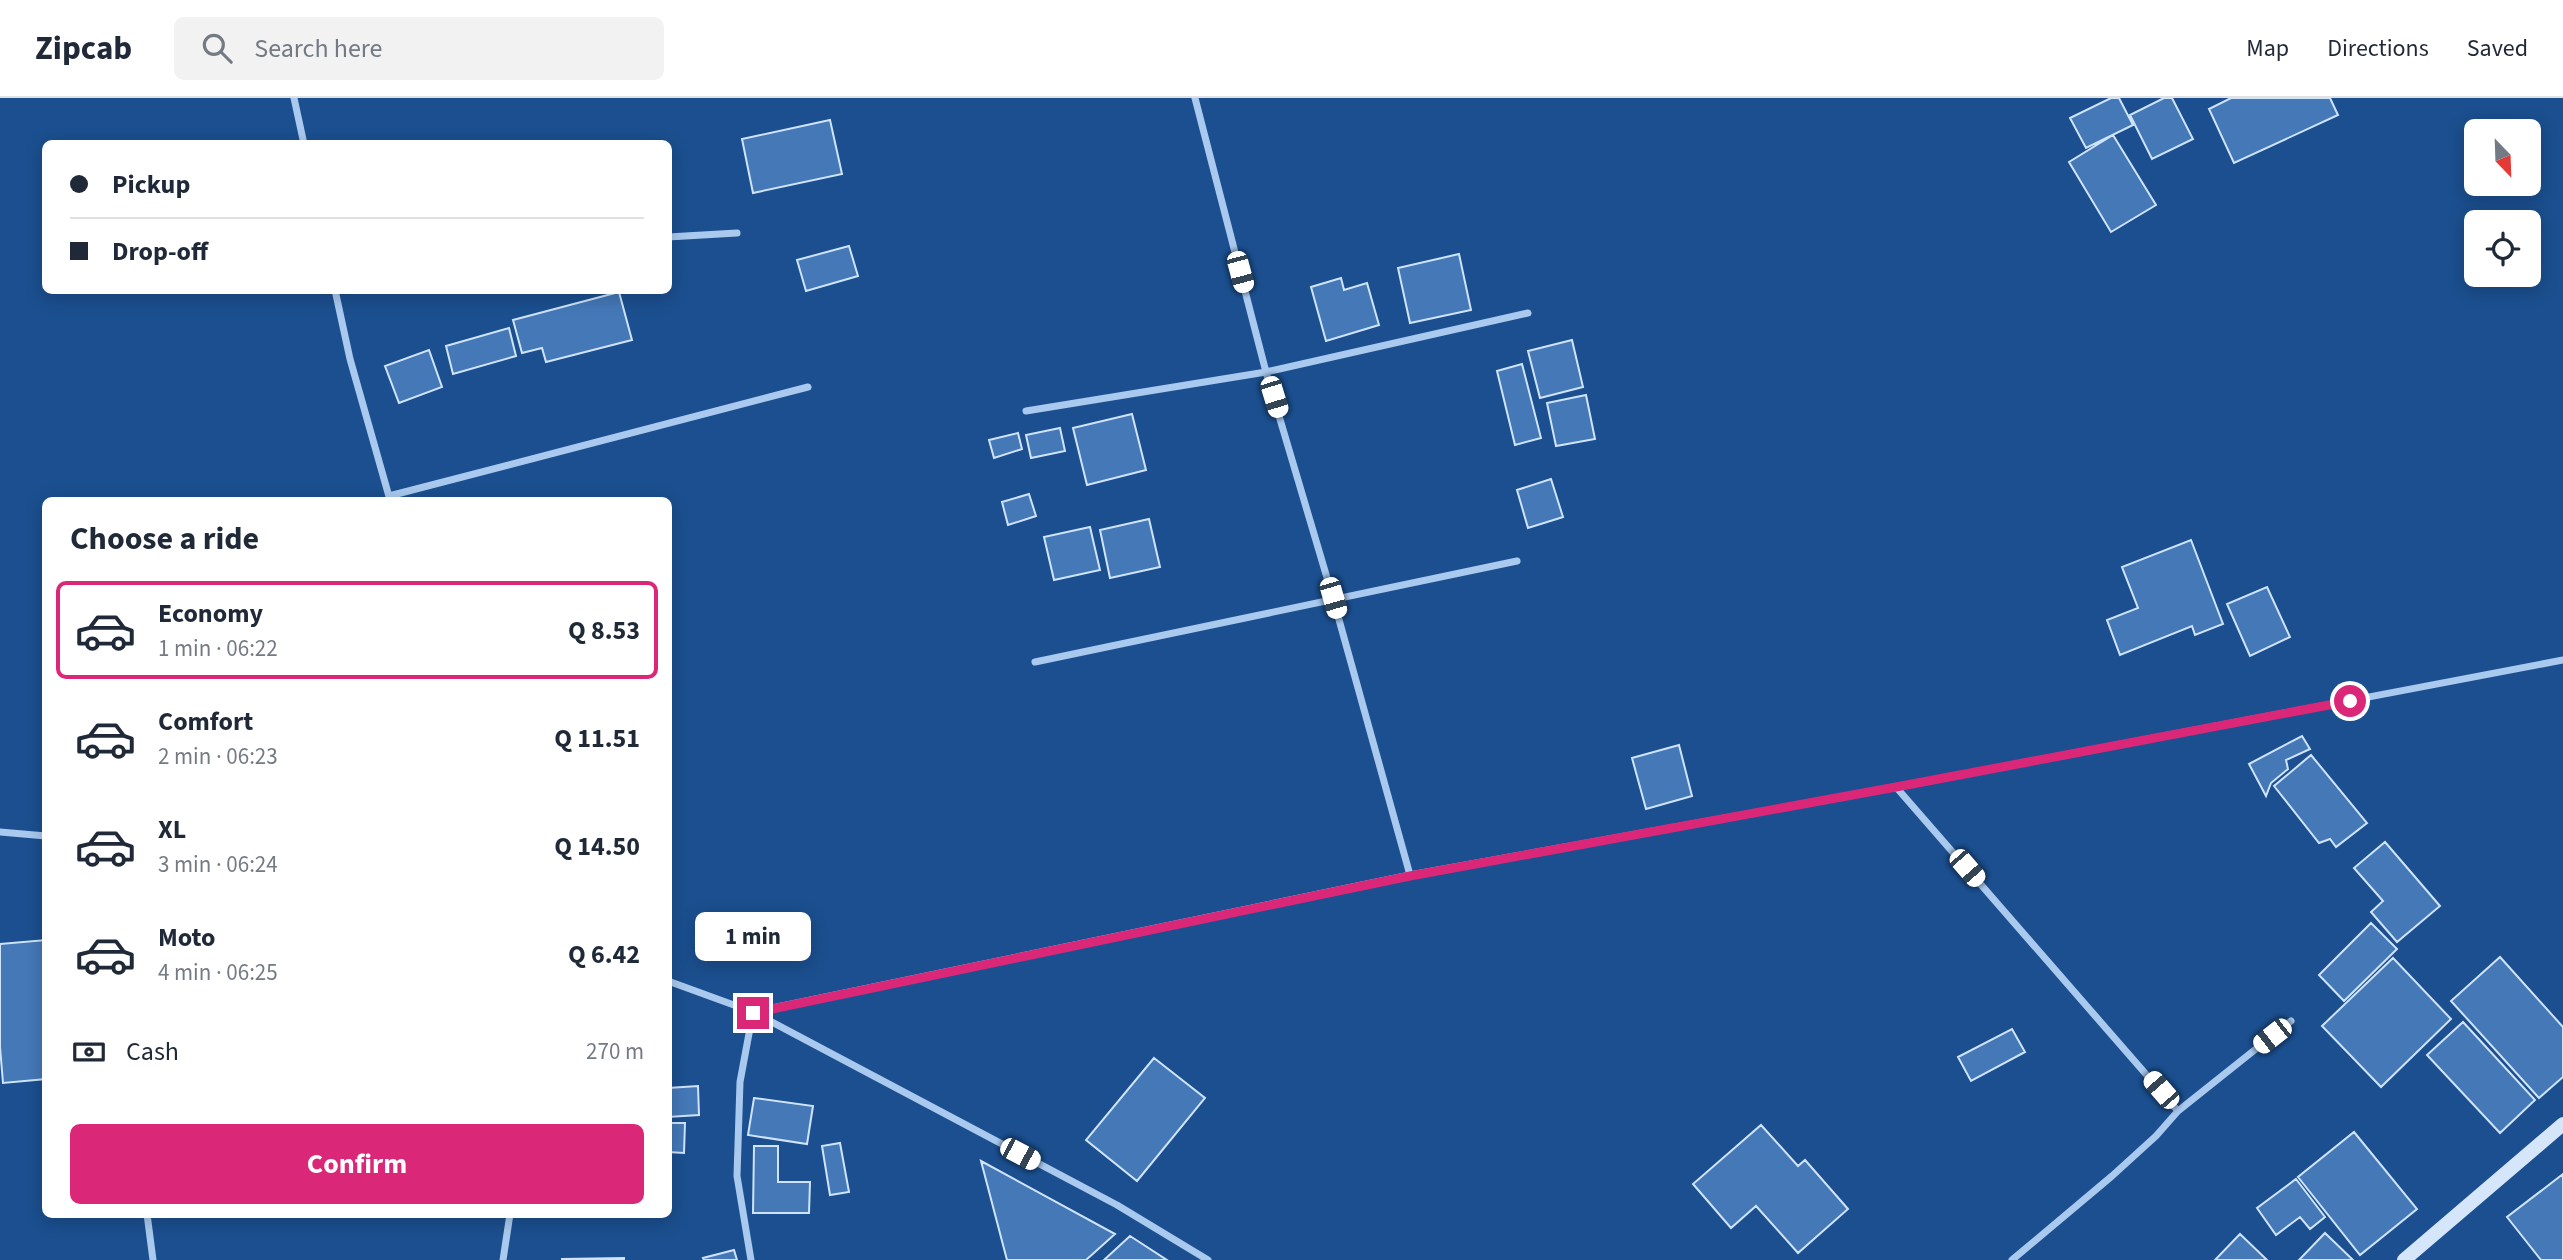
<!DOCTYPE html>
<html lang="en">
<head>
<meta charset="utf-8">
<style>
	:root { --surface:#fff; --page:#f2f2f3; --text:#1f2937; --muted:#747a83; --line:#e0e1e3; --accent:#db2777 }
	body { margin:0; font-family:"Source Sans 3",sans-serif; background:var(--page); color:var(--text); height:100vh; display:flex; flex-direction:column; font-size:26px; white-space:nowrap }
	* { box-sizing:border-box; margin:0 }
	p { font-size:23px; color:var(--muted) }
	.icon { flex:none; width:38px; height:38px; fill:none; stroke:currentColor; stroke-width:2; stroke-linecap:round; stroke-linejoin:round }
	.map { position:relative; flex:1; overflow:hidden }
	.details { position:absolute; left:42px; top:399px; width:630px; height:721px; display:flex; flex-direction:column; background:var(--surface); border-radius:10px; box-shadow:0 4px 18px #0003 }
	.details>* { flex:none }
	.guide { position:absolute; left:42px; top:42px; width:630px; height:154px; border-radius:10px; box-shadow:0 4px 18px #0003; display:grid; align-content:center; height:154px; padding:0 28px; background:var(--surface) }
	.needle { width:46px; rotate:157deg }
	.tools { position:absolute; left:2464px; top:21px; display:grid; gap:14px }
	.tools a { display:grid; place-items:center; width:77px; height:77px; border-radius:10px; background:var(--surface); box-shadow:0 4px 18px #0003; font-size:35px }
	.end { position:absolute; width:32px; height:32px; margin:-16px; border:9px solid #db2777; background:#fff; box-shadow:0 0 0 4px #fff }
	.from { border-radius:50% }
	.bubble { position:absolute; height:49px; border-radius:10px; background:var(--surface); box-shadow:0 4px 18px #0003; font-size:23px; font-weight:700; line-height:49px; text-align:center }
	.car { position:absolute; width:21px; height:42px; margin:-21px -10px; border-radius:9px; box-shadow:0 0 5px 2px #0007; background:linear-gradient(#fff 24%,#345 0 40%,#fff 0 76%,#345 0 86%,#fff 0) }
	.guide b { display:flex; align-items:center; gap:24px; height:66px; font-size:26px }
	.guide b+b { border-top:2px solid var(--line) }
	.guide i { width:18px; height:18px; background:var(--text) }
	ul { padding:0; list-style:none }
	li { display:flex; align-items:center; gap:21px; height:98px; margin:0 14px 10px; padding:0 14px; border:4px solid transparent; border-radius:10px }
	li div { flex:1 }
	li b { display:block; font-size:26px }
	li em { font-style:normal; font-weight:700 }
	li.active { border-color:var(--accent) }
	li>.icon { width:63px; height:63px; stroke-width:1.5 }
	h2 { padding:0 28px; font-size:32px; line-height:84px }
	.pay { display:flex; align-items:center; gap:18px; height:77px; padding:0 28px; font-size:26px }
	.pay p { margin-inline-start:auto }
	.action { display:flex; gap:14px; margin-top:auto; padding:14px 28px }
	.action a { flex:1; height:80px; border-radius:10px; background:var(--accent); color:#fff; font-size:28px; font-weight:700; line-height:80px; text-align:center }
	header { display:flex; align-items:center; gap:42px; box-sizing:border-box; height:98px; padding:0 35px; background:var(--surface); border-bottom:2px solid var(--line) }
	header strong { font-size:33px }
	nav { display:flex; gap:38px; margin-inline-start:auto; font-size:24px }
	.search { width:490px; height:63px; background:var(--page); display:flex; align-items:center; gap:18px; box-sizing:border-box; padding:0 24px; border-radius:10px; color:var(--muted); font-size:26px }
	.map>svg:first-child { display:block }
</style>
</head>
<body>
<header>
<strong>Zipcab</strong>
<div class="search"><svg class="icon" aria-label="search" viewBox="0 0 24 24"><circle cx="10" cy="10" r="6"/><path d="M15 15l6 6"/></svg>Search here</div>
<nav><a>Map</a><a>Directions</a><a>Saved</a></nav>
</header>
<div class="map">
<svg width="2563" height="1162" viewBox="0 0 2563 1162">
	<rect width="100%" height="100%" fill="#1b4f8f"/>
	<path fill="#4478b7" stroke="#cfe3fa" stroke-width="2" d="M2111,0H2119L2133,27L2086,50L2070,20Z
		M2164,0H2172L2193,41L2152,61L2130,17Z
		M2231,0H2330L2338,17L2234,65L2209,11Z
		M830,22L842,76L753,95L742,41Z
		M2113,37L2156,107L2111,134L2069,64Z
		M849,148L858,178L806,193L797,162Z
		M1459,156L1471,212L1410,225L1398,170Z
		M1341,180L1344,192L1367,185L1379,227L1326,243L1311,189Z
		M619,194L632,242L546,264L542,250L522,255L513,222Z
		M509,230L516,258L453,276L446,248Z
		M1572,242L1583,289L1540,300L1528,253Z
		M429,252L442,289L399,305L385,268Z
		M1522,266L1541,340L1515,347L1497,273Z
		M1586,297L1595,341L1556,348L1547,305Z
		M1132,316L1146,372L1087,387L1073,330Z
		M1060,330L1065,353L1031,360L1026,337Z
		M1018,335L1022,351L994,360L989,342Z
		M1551,381L1563,419L1528,430L1517,392Z
		M1029,396L1036,418L1008,427L1002,404Z
		M1149,421L1160,469L1110,480L1100,432Z
		M1090,429L1100,472L1054,482L1044,439Z
		M2191,442L2223,526L2195,537L2192,528L2120,557L2107,522L2138,510L2122,469Z
		M2267,489L2290,539L2250,558L2227,506Z
		M2302,638L2310,651L2286,662L2288,671L2271,685L2266,698L2249,666Z
		M1679,647L1692,698L1646,711L1632,660Z
		M2311,657L2367,725L2336,749L2330,741L2319,745L2274,688Z
		M2385,744L2440,808L2397,844L2371,814L2383,803L2354,770Z
		M2371,825L2397,851L2344,903L2319,877Z
		M46,842V981L3,985L0,949V846Z
		M2500,859L2563,929V979L2539,1000L2451,903Z
		M2393,860L2451,921L2381,989L2322,928Z
		M2463,924L2535,1002L2500,1035L2427,957Z
		M2012,931L2025,954L1971,983L1958,959Z
		M1154,960L1205,1000L1137,1083L1086,1042Z
		M698,988L699,1017L668,1019V990Z
		M754,1000L813,1008L807,1046L748,1037Z
		M668,1025H685L684,1055L668,1054Z
		M1761,1027L1798,1068L1805,1062L1848,1111L1798,1155L1756,1108L1731,1130L1693,1086Z
		M2354,1034L2417,1111L2360,1157L2298,1079Z
		M840,1045L849,1094L830,1097L822,1048Z
		M754,1048H778V1084H810L809,1115H753Z
		M981,1063L1115,1136L1086,1162H1007Z
		M2563,1076V1162H2541L2507,1119Z
		M2296,1081L2325,1119L2310,1131L2300,1119L2276,1137L2257,1110Z
		M2325,1135L2353,1162H2299Z
		M2240,1136L2267,1162H2215Z
		M1130,1138L1167,1162H1104Z
		M734,1152L737,1162H704L703,1160Z
		M624,1160V1162H562V1161Z"/>
	<g fill="none" stroke-linecap="round" stroke-linejoin="round">
		<path stroke="#a9c9ee" stroke-width="7" d="M294,0L304,46
			M1195,0L1266,274L1333,500L1410,777
			M668,139L737,135
			M335,192L350,261L390,402
			M1026,313L1266,274L1528,215
			M389,398L808,289
			M1035,564L1517,463
			M1896,689L2178,1013
			M0,734L46,738
			M668,883L753,914L1117,1107L1208,1162
			M147,1116L153,1162
			M503,1162L510,1116
			M751,1162L737,1078L740,984L753,914L1410,777L1896,689L2563,562
			M2012,1162L2112,1078L2156,1038L2178,1013L2291,923"/>
		<path stroke="#d6e6fa" stroke-width="14" d="M2404,1162L2563,1026"/>
	</g>
	<g fill="none" stroke-linecap="round" stroke-linejoin="round">
		<path stroke="#db2777" stroke-width="9" d="M753,915L1410,778L1896,689L2350,603"/>
	</g>
</svg>
<div class="tools">
<a><svg class="needle" viewBox="-14 -14 28 28"><path d="M0-13l5 13h-10z" fill="#e53935"/><path d="M0 13l5-13h-10z" fill="#747a83"/></svg></a>
<a><svg class="icon" aria-label="locate" viewBox="0 0 24 24"><circle cx="12" cy="12" r="6"/><path d="M12 2v4M12 18v4M2 12h4M18 12h4"/></svg></a>
</div>
<i class="end from" style="left:2350px;top:603px"></i>
<i class="end" style="left:753px;top:915px"></i>
<div class="bubble" style="left:695px;top:814px;width:116px">1 min</div>
<i class="car" style="left:1240px;top:174px;rotate:165deg"></i>
<i class="car" style="left:1274px;top:299px;rotate:163deg"></i>
<i class="car" style="left:1333px;top:500px;rotate:164deg"></i>
<i class="car" style="left:1967px;top:770px;rotate:139deg"></i>
<i class="car" style="left:2272px;top:938px;rotate:232deg"></i>
<i class="car" style="left:2161px;top:992px;rotate:319deg"></i>
<i class="car" style="left:1020px;top:1056px;rotate:118deg"></i>
<div class="guide">
<b><i class="from"></i>Pickup</b>
<b><i></i>Drop-off</b>
</div>
<section class="details">
<h2>Choose a ride</h2>
<ul>
<li class="active"><svg class="icon" aria-label="car" viewBox="0 0 24 24"><path d="M5 17H2v-5l4-1 3-4h7l3 4 3 1v5h-3M9 17h6M6 11h13"/><circle cx="7" cy="17" r="2"/><circle cx="17" cy="17" r="2"/></svg><div><b>Economy</b><p>1 min · 06:22</p></div><em>Q 8.53</em></li>
<li><svg class="icon" aria-label="car" viewBox="0 0 24 24"><path d="M5 17H2v-5l4-1 3-4h7l3 4 3 1v5h-3M9 17h6M6 11h13"/><circle cx="7" cy="17" r="2"/><circle cx="17" cy="17" r="2"/></svg><div><b>Comfort</b><p>2 min · 06:23</p></div><em>Q 11.51</em></li>
<li><svg class="icon" aria-label="car" viewBox="0 0 24 24"><path d="M5 17H2v-5l4-1 3-4h7l3 4 3 1v5h-3M9 17h6M6 11h13"/><circle cx="7" cy="17" r="2"/><circle cx="17" cy="17" r="2"/></svg><div><b>XL</b><p>3 min · 06:24</p></div><em>Q 14.50</em></li>
<li><svg class="icon" aria-label="car" viewBox="0 0 24 24"><path d="M5 17H2v-5l4-1 3-4h7l3 4 3 1v5h-3M9 17h6M6 11h13"/><circle cx="7" cy="17" r="2"/><circle cx="17" cy="17" r="2"/></svg><div><b>Moto</b><p>4 min · 06:25</p></div><em>Q 6.42</em></li>
</ul>
<div class="pay"><svg class="icon" aria-label="cash" viewBox="0 0 24 24"><path d="M3 7h18v10H3z"/><circle cx="12" cy="12" r="2"/></svg>Cash<p>270 m</p></div>
<div class="action"><a>Confirm</a></div>
</section>
</div>
</body>
</html>
